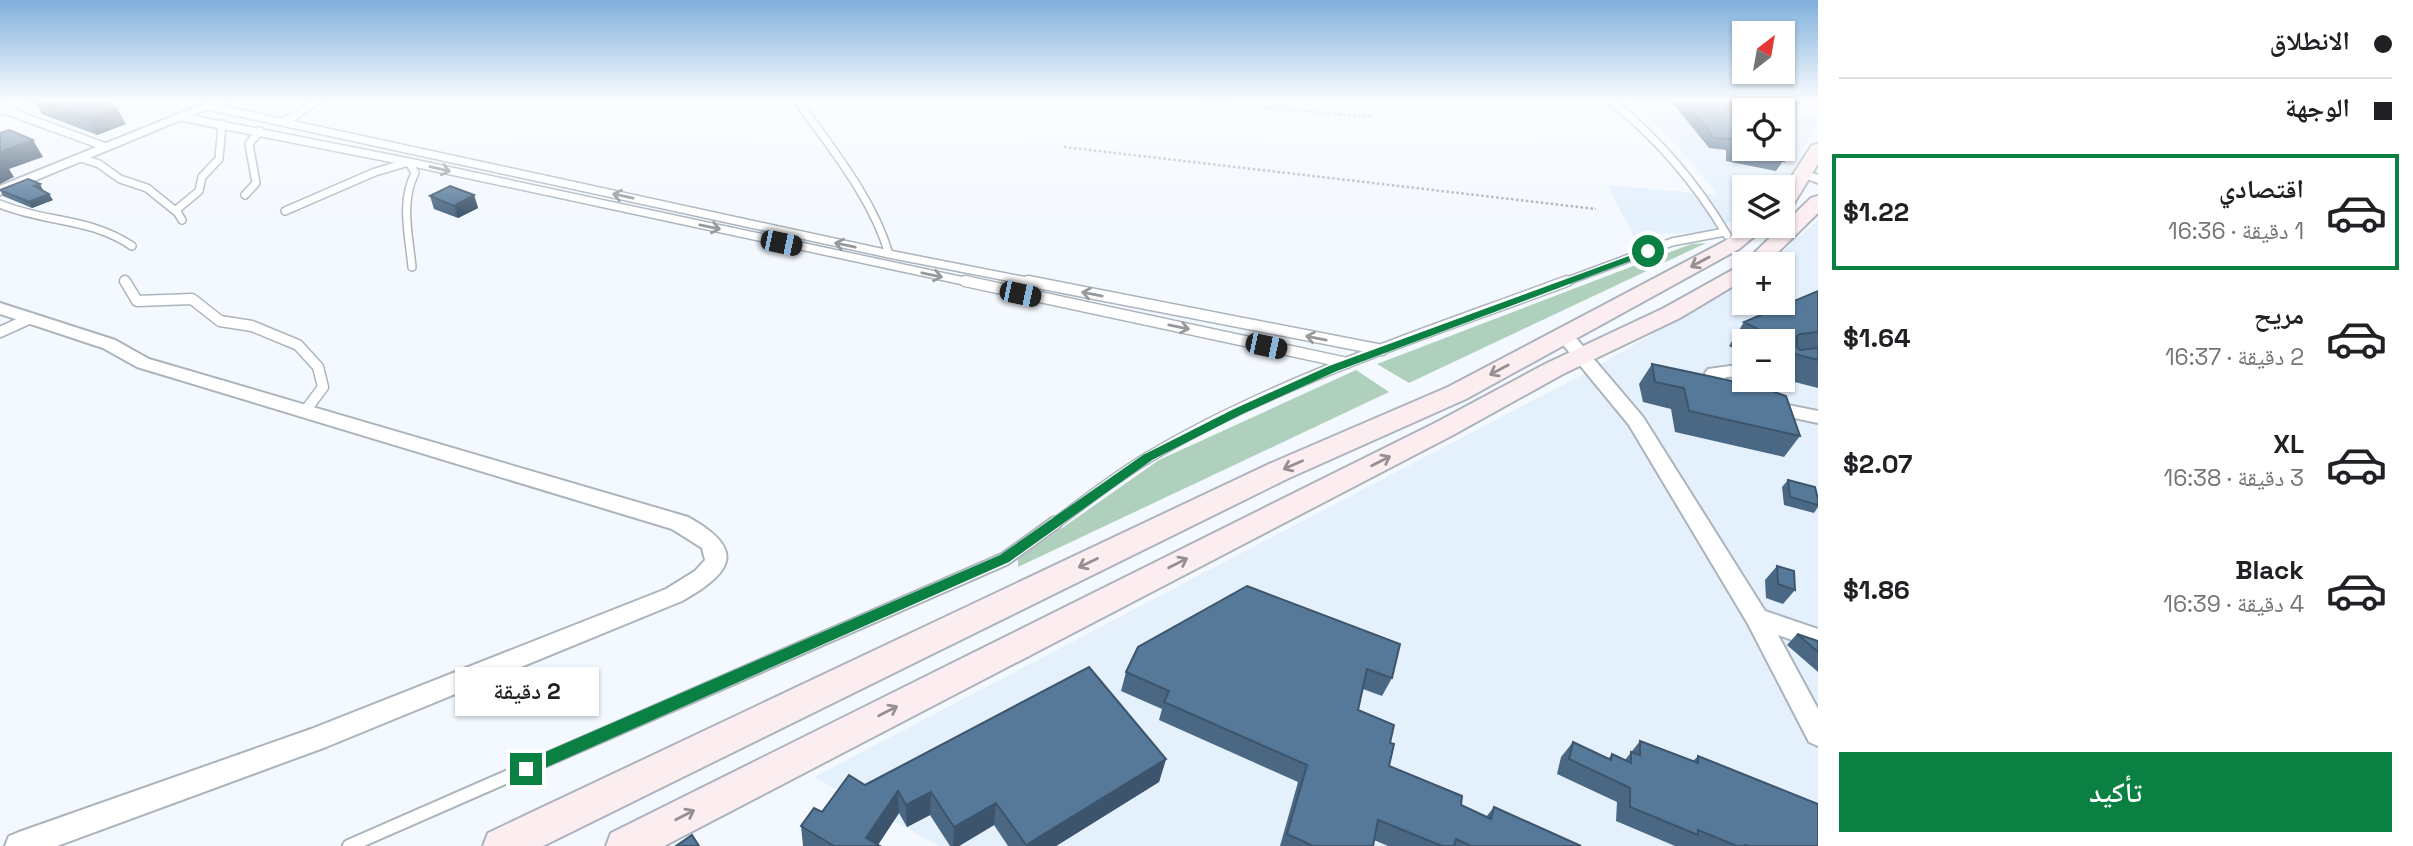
<!DOCTYPE html>
<html lang="ar">
<head>
<meta charset="utf-8">
<style>
	:root { --surface:#fff; --page:#f6f6f6; --text:#202124; --muted:#757577; --line:#e0e0e0; --accent:#0b8043 }
	body { margin:0; font-family:"Space Grotesk","Noto Naskh Arabic",sans-serif; background:var(--page); color:var(--text); direction:rtl; height:100vh; display:flex; flex-direction:column; font-size:26px; white-space:nowrap }
	* { box-sizing:border-box; margin:0 }
	p { font-size:23px; color:var(--muted) }
	.icon { flex:none; width:38px; height:38px; fill:none; stroke:currentColor; stroke-width:2; stroke-linecap:round; stroke-linejoin:round }
	.map { position:relative; flex:1; overflow:hidden; direction:ltr }
	.details { display:flex; flex-direction:column; background:var(--surface); width:595px }
	.details>* { flex:none }
	.top-card { display:grid; align-content:center; height:154px; padding:0 21px; background:var(--surface) }
	.needle { width:46px; rotate:31deg }
	.controls { position:absolute; left:1732px; top:21px; display:grid; gap:14px }
	.controls a { display:grid; place-items:center; width:63px; height:63px; border-radius:0px; background:var(--surface); box-shadow:0 2px 5px #0004; font-size:35px }
	.end { position:absolute; width:32px; height:32px; margin:-16px; border:9px solid #0b8043; background:#fff; box-shadow:0 0 0 4px #fff }
	.from { border-radius:50% }
	.bubble { position:absolute; height:49px; border-radius:0px; background:var(--surface); box-shadow:0 2px 5px #0004; font-size:23px; font-weight:600; line-height:49px; text-align:center; direction:rtl }
	.car { position:absolute; width:21px; height:42px; margin:-21px -10px; border-radius:9px; box-shadow:0 0 5px 2px #0007; background:linear-gradient(#222 24%,#8ab4d8 0 40%,#222 0 76%,#8ab4d8 0 86%,#222 0) }
	.top-card b { display:flex; align-items:center; gap:24px; height:66px; font-size:26px }
	.top-card b+b { border-top:2px solid var(--line) }
	.top-card i { width:18px; height:18px; background:var(--text) }
	ul { padding:0; list-style:none }
	li { display:flex; align-items:center; gap:21px; height:116px; margin:0 14px 10px; padding:0 7px; border:4px solid transparent; border-radius:0px }
	li div { flex:1 }
	li b { display:block; font-size:26px }
	li em { font-style:normal; font-weight:600 }
	li.on { border-color:var(--accent) }
	li>.icon { width:63px; height:63px; stroke-width:1.5 }
	.primary-button { display:flex; gap:14px; margin-top:auto; padding:14px 21px }
	.primary-button a { flex:1; height:80px; border-radius:0px; background:var(--accent); color:#fff; font-size:28px; font-weight:600; line-height:80px; text-align:center }
	main { display:flex; flex:1; min-height:0 }
	.map>svg:first-child { display:block }
</style>
</head>
<body>
<main>
<section class="details">
<div class="top-card">
<b><i class="from"></i>الانطلاق</b>
<b><i></i>الوجهة</b>
</div>
<ul>
<li class="on"><svg class="icon" aria-label="car" viewBox="0 0 24 24"><path d="M5 17H2v-5l4-1 3-4h7l3 4 3 1v5h-3M9 17h6M6 11h13"/><circle cx="7" cy="17" r="2"/><circle cx="17" cy="17" r="2"/></svg><div><b>اقتصادي</b><p>1 دقيقة · 16:36</p></div><em>$1.22</em></li>
<li><svg class="icon" aria-label="car" viewBox="0 0 24 24"><path d="M5 17H2v-5l4-1 3-4h7l3 4 3 1v5h-3M9 17h6M6 11h13"/><circle cx="7" cy="17" r="2"/><circle cx="17" cy="17" r="2"/></svg><div><b>مريح</b><p>2 دقيقة · 16:37</p></div><em>$1.64</em></li>
<li><svg class="icon" aria-label="car" viewBox="0 0 24 24"><path d="M5 17H2v-5l4-1 3-4h7l3 4 3 1v5h-3M9 17h6M6 11h13"/><circle cx="7" cy="17" r="2"/><circle cx="17" cy="17" r="2"/></svg><div><b>XL</b><p>3 دقيقة · 16:38</p></div><em>$2.07</em></li>
<li><svg class="icon" aria-label="car" viewBox="0 0 24 24"><path d="M5 17H2v-5l4-1 3-4h7l3 4 3 1v5h-3M9 17h6M6 11h13"/><circle cx="7" cy="17" r="2"/><circle cx="17" cy="17" r="2"/></svg><div><b>Black</b><p>4 دقيقة · 16:39</p></div><em>$1.86</em></li>
</ul>
<div class="primary-button"><a>تأكيد</a></div>
</section>
<div class="map">
<svg width="1818" height="846" viewBox="0 0 1818 846">
	<rect width="100%" height="100%" fill="#f4f9ff"/>
	<path fill="#e4f0fc" fill-rule="evenodd" d="M1630,100H1667L1760,110H1745V149H1783V113L1818,117V122L1783,188L1745,187V213L1715,231L1634,236L1607,185L1718,195L1678,146Z
		M1818,220V846H939L814,777L1593,369L1745,279V303H1783V264H1769ZM1745,341H1783V380H1745Z"/>
	<path fill="#aed0bd" d="M1706,243L1409,383L1377,364L1691,244Z
		M1356,370L1389,392L1018,567V559L1159,460Z"/>
	<g fill="none" stroke-linecap="round" stroke-linejoin="round">
		<g stroke="#abb4bd" stroke-width="10">
			<path id="lane-far2" d="M797,100C831,148 872,197 889,254
				M1610,100C1658,138 1696,183 1727,235
				M208,106L889,254L1037,283
				M2,109L106,147
				M181,117L409,162L973,283
				M283,121L294,117L318,100
				M81,158L99,164L120,179L147,188L178,213
				M245,195L256,183L249,144L260,131
				M0,204C45,223 89,217 132,246
				M285,211L375,172L409,162L415,173C400,202 409,235 412,267
				M182,220L176,210L199,191L202,177L219,159L222,124
				M1562,283L1672,242L1725,232"/>
		</g>
		<g stroke="#abb4bd" stroke-width="13">
			<path id="lane-far1" d="M125,281L137,301L192,299L220,321L252,326L298,345L318,367L323,387L306,410
				M965,281L1347,363
				M1028,281L1382,350
				M0,332L31,318
				M1053,525C1084,502 1115,477 1149,457C1276,381 1428,333 1567,281"/>
		</g>
		<g stroke="#abb4bd" stroke-width="16">
			<path id="lane" d="M349,846L1005,559L1055,523"/>
		</g>
		<g stroke="#abb4bd" stroke-width="4">
			<path id="street" d="M17,100H34L0,114V106Z
				M213,100H229L0,195V186Z
				M1804,171L1818,175V183L1797,175Z
				M0,303L115,340L149,359L688,517C746,549 734,572 682,601L326,747L57,846H5L9,836L19,832L311,729L666,589L695,571L705,560L702,548L672,529L137,367L103,348L0,314Z
				M1564,330L1570,331L1643,417L1765,611L1818,629V649L1778,635L1818,709V746L1809,742L1748,624L1629,425L1555,335Z
				M1745,364V376L1725,377L1729,385L1740,389L1742,393L1740,397L1733,399L1715,393L1705,373L1708,369Z
				M1768,401L1818,411V423L1761,411L1759,407L1761,403Z"/>
		</g>
		<g stroke="#abb4bd" stroke-width="4">
			<path id="secondary" d="M1818,144V164L1790,210L1783,212V190L1812,145Z
				M1818,196V213L1766,264H1745V279L1680,318L1563,374L1453,435L664,846H606L611,833L1435,423L1545,364L1664,308L1743,264L1811,198Z
				M1745,225L1767,226L1739,249L1466,399L1289,478L543,846H483L488,833L1269,464L1448,387L1725,241Z"/>
		</g>
		<path stroke="#acb1b6" stroke-width="2.5" stroke-dasharray="2.5 2.5" stroke-linecap="butt" d="M1179,100L1372,117
			M1064,147L1596,209"/>
		<use href="#lane-far2" stroke="#fff" stroke-width="7"/>
		<use href="#lane-far1" stroke="#fff" stroke-width="10"/>
		<use href="#lane" stroke="#fff" stroke-width="12"/>
		<use href="#street" fill="#fff" fill-rule="evenodd"/>
		<use href="#secondary" fill="#fcedf0" fill-rule="evenodd"/>
	</g>
	<path fill="#4a6884" d="M34,100H96L126,124L97,135L42,114Z
		M1673,100H1800L1792,114L1783,113V110H1764L1735,107L1738,110L1735,114L1783,161L1776,171L1726,161V150L1709,148L1672,102Z
		M0,190H43H42L53,200L32,208L3,196Z
		M474,195L478,208L458,218L434,209L430,196Z
		M1818,291V388L1783,379V341H1745V354L1729,346L1744,322Z
		M1652,364L1800,436L1784,457L1675,432L1671,409L1643,402L1639,384Z
		M1788,480L1818,499V507L1814,513L1784,505L1782,487Z
		M1777,566L1795,590L1783,604L1766,598L1765,580Z
		M1247,586L1392,678L1382,696L1363,689L1358,710L1390,743L1389,766L1461,805L1486,817L1494,807L1581,846H1388L1374,840L1373,846H1280L1298,782L1159,720L1162,709L1121,691L1126,672Z
		M1797,634L1818,641V672L1787,645Z
		M1640,741L1693,761L1698,756L1818,846H1675L1616,821L1617,802L1557,774L1561,757L1573,742L1608,759L1612,754L1625,760Z
		M1166,759L1159,782L1056,846H1008L994,825L959,846H950L930,815L907,827L899,813L878,845L880,846H803L801,826L865,785Z"/>
	<path fill="#3c556c" d="M117,108L126,124L97,135L87,118Z
		M33,140L43,157L9,169L14,177L0,184V152Z
		M40,184L43,190L37,192L34,186Z
		M49,194L53,200L32,208L29,202Z
		M474,195L478,208L458,218L454,206Z
		M1166,759L1159,782L1056,846H1026Z
		M898,791L899,813L877,846L866,838Z
		M931,792L930,815L907,827L906,805Z
		M996,803L994,825L959,846H953L954,827Z"/>
	<path fill="#56799a" stroke="#3c556c" stroke-width="2" d="M39,100H96L117,108L87,118Z
		M1684,100H1729L1738,110L1728,109L1745,122V149H1772L1783,161L1732,150V139L1714,138Z
		M1768,100H1800L1799,103Z
		M9,130L33,140L0,152V133Z
		M28,179L40,184L34,186L49,194L29,202L0,190Z
		M450,186L474,195L454,206L430,196Z
		M1818,291V332L1800,334L1797,336V347L1800,350L1818,348V360L1783,351V348L1792,347L1783,342V341H1781L1744,322Z
		M1652,364L1760,387L1786,396L1800,436L1689,411L1684,388L1655,382Z
		M1788,480L1815,487L1818,499V505L1790,497Z
		M1777,566L1794,571L1795,590L1778,584Z
		M1247,586L1400,644L1392,678L1367,669L1358,710L1394,725L1390,743L1394,744L1389,766L1462,796L1461,805L1491,819L1494,807L1581,846H1471L1456,839L1454,846H1442L1378,820L1373,846H1313L1287,834L1307,765L1164,702L1169,691L1126,672L1138,647Z
		M1797,634L1818,641V652Z
		M1089,667L1166,759L1026,845L996,803L954,827L931,792L906,805L898,791L866,838L880,846H834L801,826L814,808L822,812L849,775L865,785Z
		M1640,741L1698,763V756L1818,804V846H1749L1745,845V846H1737L1698,830V835L1630,807V788L1569,759L1573,742L1611,760L1612,754L1631,763V752L1640,755Z
		M692,835L699,846H676Z"/>
	<defs><path id="oneway-shaft" d="M-6 0H5M1.5-3L5.5 0L1.5 3" fill="none" stroke-width="1.6" stroke-linecap="round" stroke-linejoin="round" transform="scale(1.75)"/></defs>
	<g stroke="#98999b">
		<use href="#oneway-shaft" transform="translate(440 169) rotate(13)"/>
		<use href="#oneway-shaft" transform="translate(623 196) rotate(-168)"/>
		<use href="#oneway-shaft" transform="translate(710 227) rotate(12)"/>
		<use href="#oneway-shaft" transform="translate(845 245) rotate(-168)"/>
		<use href="#oneway-shaft" transform="translate(932 275) rotate(12)"/>
		<use href="#oneway-shaft" transform="translate(1092 294) rotate(-169)"/>
		<use href="#oneway-shaft" transform="translate(1179 327) rotate(12)"/>
		<use href="#oneway-shaft" transform="translate(1316 338) rotate(-169)"/>
	</g>
	<g stroke="#968f92">
		<use href="#oneway-shaft" transform="translate(1700 262) rotate(152)"/>
		<use href="#oneway-shaft" transform="translate(1499 370) rotate(152)"/>
		<use href="#oneway-shaft" transform="translate(1381 461) rotate(-27)"/>
		<use href="#oneway-shaft" transform="translate(1293 465) rotate(156)"/>
		<use href="#oneway-shaft" transform="translate(1088 563) rotate(154)"/>
		<use href="#oneway-shaft" transform="translate(1178 563) rotate(-27)"/>
		<use href="#oneway-shaft" transform="translate(888 711) rotate(-27)"/>
		<use href="#oneway-shaft" transform="translate(685 815) rotate(-27)"/>
	</g>
	<linearGradient id="sky" x2="0" y2="1"><stop stop-color="#7fb0dc"/><stop offset="0.46" stop-color="#fafcff"/><stop offset="1" stop-color="#fafcff" stop-opacity="0"/></linearGradient>
	<rect width="1818" height="218" fill="url(#sky)"/>
	<path fill="#0b8043" d="M1648,249L1652,250V253L1337,371L1242,414L1152,460L1009,562L531,774L526,776L520,774L518,769L520,763L1000,555L1143,455L1234,409L1329,366Z"/>
</svg>
<div class="controls">
<a><svg class="needle" viewBox="-14 -14 28 28"><path d="M0-13l5 13h-10z" fill="#e53935"/><path d="M0 13l5-13h-10z" fill="#757577"/></svg></a>
<a><svg class="icon" aria-label="locate" viewBox="0 0 24 24"><circle cx="12" cy="12" r="6"/><path d="M12 2v4M12 18v4M2 12h4M18 12h4"/></svg></a>
<a><svg class="icon" aria-label="layers" viewBox="0 0 24 24"><path d="M12 4l9 5-9 5-9-5zM3 14l9 5 9-5"/></svg></a>
<a>+</a>
<a>−</a>
</div>
<i class="end from" style="left:1648px;top:251px"></i>
<i class="end" style="left:526px;top:769px"></i>
<div class="bubble" style="left:455px;top:667px;width:144px">2 دقيقة</div>
<i class="car" style="left:781px;top:243px;rotate:102deg"></i>
<i class="car" style="left:1020px;top:294px;rotate:102deg"></i>
<i class="car" style="left:1266px;top:346px;rotate:102deg"></i>
</div>
</main>
</body>
</html>
